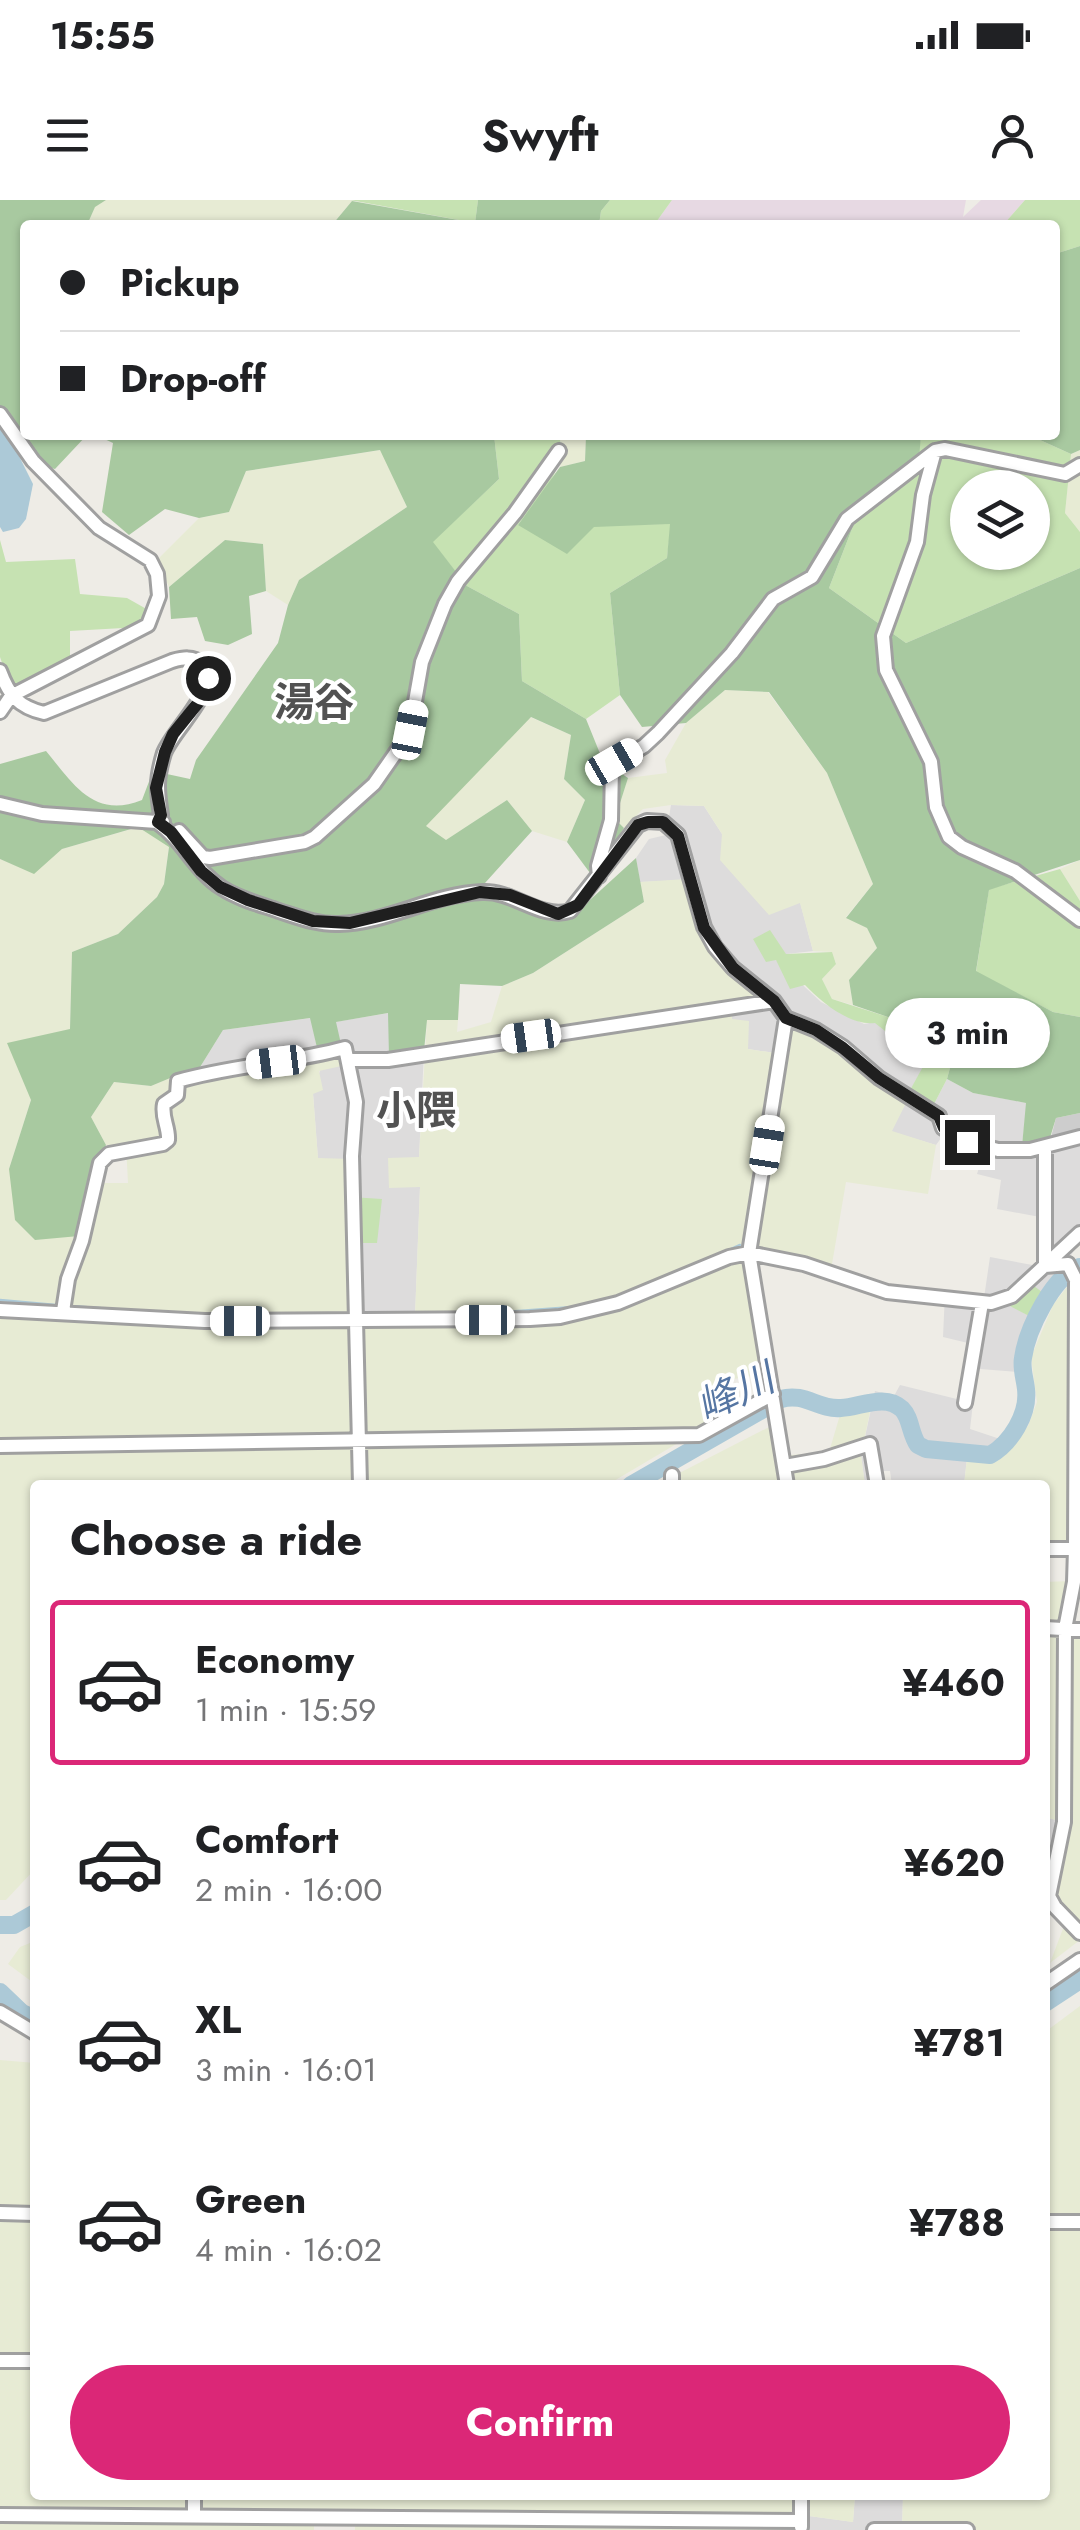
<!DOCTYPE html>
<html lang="en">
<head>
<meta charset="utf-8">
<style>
	:root { --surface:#fff; --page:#f2f2f2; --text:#202124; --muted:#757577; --line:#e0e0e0; --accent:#db2777 }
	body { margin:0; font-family:Jost,"Noto Sans JP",sans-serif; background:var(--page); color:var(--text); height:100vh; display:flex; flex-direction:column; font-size:38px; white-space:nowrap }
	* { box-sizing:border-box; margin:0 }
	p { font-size:32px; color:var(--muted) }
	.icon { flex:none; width:55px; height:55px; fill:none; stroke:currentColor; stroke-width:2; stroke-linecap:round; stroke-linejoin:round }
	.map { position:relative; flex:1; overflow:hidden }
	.drawer { position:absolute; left:30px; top:1280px; width:1020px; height:1020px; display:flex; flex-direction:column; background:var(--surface); border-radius:10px; box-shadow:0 2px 8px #0004 }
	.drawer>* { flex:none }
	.top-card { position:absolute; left:20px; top:20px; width:1040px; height:220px; border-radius:10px; box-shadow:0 2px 8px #0004; display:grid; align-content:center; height:220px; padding:0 40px; background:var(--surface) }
	.controls { position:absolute; left:950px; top:270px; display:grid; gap:20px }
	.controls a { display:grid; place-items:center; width:100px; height:100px; border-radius:50%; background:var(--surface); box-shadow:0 2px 8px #0004; font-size:50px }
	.end { position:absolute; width:45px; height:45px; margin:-22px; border:12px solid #1f1f1f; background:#fff; box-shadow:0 0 0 5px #fff }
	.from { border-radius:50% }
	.bubble { position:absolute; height:70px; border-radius:35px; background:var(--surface); box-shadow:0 2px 8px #0004; font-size:32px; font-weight:700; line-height:70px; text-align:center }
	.car { position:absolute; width:30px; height:60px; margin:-30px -15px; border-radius:12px; box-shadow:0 0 8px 2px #0007; background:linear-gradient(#fff 24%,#345 0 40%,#fff 0 76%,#345 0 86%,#fff 0) }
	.top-card b { display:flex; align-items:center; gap:35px; height:95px; font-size:38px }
	.top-card b+b { border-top:2px solid var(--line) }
	.top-card i { width:25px; height:25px; background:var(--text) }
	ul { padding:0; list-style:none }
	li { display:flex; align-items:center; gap:30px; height:165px; margin:0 20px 15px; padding:0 20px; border:5px solid transparent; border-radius:10px }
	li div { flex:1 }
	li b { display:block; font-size:38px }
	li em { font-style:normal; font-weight:700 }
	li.selected { border-color:var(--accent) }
	li>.icon { width:90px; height:90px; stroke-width:1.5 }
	h2 { padding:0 40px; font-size:45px; line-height:120px }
	.cta { display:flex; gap:20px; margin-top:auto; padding:20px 40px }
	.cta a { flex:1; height:115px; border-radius:60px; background:var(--accent); color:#fff; font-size:40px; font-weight:700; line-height:115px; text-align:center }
	.status { display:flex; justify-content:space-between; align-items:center; height:70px; padding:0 50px; background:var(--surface); direction:ltr }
	.status svg { height:28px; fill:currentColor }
	header { display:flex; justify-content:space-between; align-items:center; height:130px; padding:0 40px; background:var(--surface); font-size:45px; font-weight:700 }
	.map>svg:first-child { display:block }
</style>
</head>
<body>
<div class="status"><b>15:55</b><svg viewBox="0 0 49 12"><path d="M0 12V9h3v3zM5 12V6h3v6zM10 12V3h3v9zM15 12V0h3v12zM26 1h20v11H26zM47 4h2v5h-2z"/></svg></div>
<header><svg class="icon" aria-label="menu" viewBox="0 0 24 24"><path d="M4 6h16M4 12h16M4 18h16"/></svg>Swyft<svg class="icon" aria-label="person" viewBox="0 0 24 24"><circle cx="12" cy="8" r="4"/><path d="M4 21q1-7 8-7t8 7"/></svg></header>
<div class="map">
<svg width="1080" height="2330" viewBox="0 0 1080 2330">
	<rect width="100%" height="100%" fill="#eeece6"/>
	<path fill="#dddcdc" d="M671,605L704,606L722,634L800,702L813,751L786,754L776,760L821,802L864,824L875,822L926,864L909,892L933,906L947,879L973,893L1027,903L1022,945L1080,934V1041L1046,1095L1034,1087L1010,1105L1031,1117L1018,1153V1172L968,1168L972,1144L943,1137L945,1093L984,1098L990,1057L1038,1066L1040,1017L997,1009L1001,980L977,974L984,952L944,934L936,945L892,932L792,827L788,855L748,849L732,819V804L720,761L686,680L640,682L636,658L649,639L666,635Z
		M389,813L424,851L419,958H388L420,987L415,1116H355L354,1043L382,1000L351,997L318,959L313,893L335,822Z
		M311,818L318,852L197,872L223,830Z
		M900,1185L973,1203L970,1229L1012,1243L989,1260L967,1258L964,1285H892L890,1271H878L879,1285H865L861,1255L875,1191L894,1196Z
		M1045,1617L1060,1621L1045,1690Z
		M855,2295H903L902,2330H795V2318L809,2316L853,2322Z"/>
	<path fill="#e7d9e3" d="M672,0H966L963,17L981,0H1025L1003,25H654Z"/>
	<path fill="#cdcdcd" d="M1080,913V934L1050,941L1056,918Z"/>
	<path fill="#e7ebd4" d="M106,0H350L352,1L332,25H87L95,6Z
		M559,235H586L585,261L560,267L562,247Z
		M381,250L407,307L299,380L288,405L266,391L263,344L225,340L169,387L157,360L199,318L229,312L246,271Z
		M1080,250V332L1065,313L1071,254Z
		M725,490L768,492L827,573L873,684L846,717L867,728L877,748L849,780L853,805L832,799L822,779L836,763L831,752L813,751L800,703L769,715L720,660L722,634L704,606L671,605L643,609L624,628L615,619L628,578L667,573L665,560L686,523Z
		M530,517L571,535L564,579L585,600L567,642L532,631L507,600L445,641L425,626Z
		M139,627L169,646L164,684L157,697L118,734L72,752L70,829L31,900L9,969L92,983H128L126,945H106L91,917L114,882L151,886L175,876L341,844L346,865L319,871L323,890L313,894L318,958L351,959L355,1116H415L420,987L389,988L388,958L419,957L427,820H458L457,832L491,822L502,786L533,773L644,702L640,682L687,679L700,732L767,800L732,804V819L749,821L748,849L788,855L792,826L819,836L908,899L892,931L936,945L928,994L846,982L831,1070L746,1043L745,1070L764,1174L721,1181L722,1217L607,1285H35V1669L6,1700H0V659L34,673L62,649Z
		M1080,660V701L1060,669Z
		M952,803L990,824L983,851L955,849L888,817Z
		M1073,1079L1080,1347H1045V1285H964L967,1258L989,1260L1028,1226L1037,1202L1031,1157L1053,1105Z
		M871,1207L861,1255L865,1285H794L791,1255L829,1252L840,1215Z
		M773,1225L781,1285H656Z
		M1070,1381L1062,1424L1080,1425V1740L1050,1763L1064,1726L1049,1709L1059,1621L1045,1617V1382Z
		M35,1741V1784L8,1764L20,1747Z
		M1080,1806V2330H902L903,2295H1045V1832Z
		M0,1860L35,1863V2295H795V2330H355V2322L314,2323V2330H0Z
		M809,2295H855L853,2322L809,2316Z"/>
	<path fill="#c6e2b2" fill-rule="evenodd" d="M350,0H478L475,23Z
		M610,0H672L654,25H599L601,11Z
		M1025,0H1080V46L1055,54V25H1003Z
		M494,235H559C569,270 537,298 518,325L671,324L667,358L610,393L620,495L586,519L522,481L519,414L467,386L432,342L499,279Z
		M921,235H1029L1071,254L1065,313L1080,332V368L906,443L829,388L857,316L918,259ZM968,288H1032V352H968Z
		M0,340L6,362L75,359L80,394L127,398L150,411L141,427L70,431V457L11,489L0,457Z
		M1060,669L1080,701V817L1053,812L976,772L989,689Z
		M770,730L786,754L832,752L836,764L822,779L832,799L888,817L955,849L947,879L933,906L909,892L925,863L875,823C850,826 821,802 805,785L790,789L776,760L766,762L753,739Z
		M351,997L382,999L377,1043H354Z
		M1034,1086L1046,1095L1031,1117L1008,1105Z"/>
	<path fill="#a8c9a0" d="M0,0H106L95,7L87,25H25V235H87L55,269L31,263L0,213Z
		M478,0H610L601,11L599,25H332L352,1L475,23Z
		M1080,46V250L1071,254L1029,235H1055V54Z
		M96,235H494L499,279L433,342L467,386L519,414L522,481L586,519L603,561L628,578L615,619L624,628L593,677L567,642L585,600L564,579L571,535L531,517L426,626L446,640L507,600L532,631L485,683L568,720L636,658L644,702L533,773L502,786L460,784L458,820H427L424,851L389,856L388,813L336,822L341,844L318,852L310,818L223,830L197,872L175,876L151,886L114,882L91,917L106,945L92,983L79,1036L35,1040L15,1020L9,969L31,900L7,843L70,829L72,752L118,734L157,697L164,684L169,647L138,627L62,649L34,674L0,659V564L46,551C74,585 94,619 142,600L153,571L190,579L196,560L278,443L288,405L299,380L407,307L380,250L246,271L229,312L199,318L165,309L129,335L102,312L113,243Z
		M586,235H921L919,259L857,316L829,388L906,443L1080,368V660L989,690L976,771L1053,812L1080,817V913L1056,918L1049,941L1022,946L1026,903L973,893L947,879L955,849L983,851L989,824L952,804L888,817L853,805L849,780L877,748L867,728L846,718L873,684L827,573L769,492L725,490L686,523L642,527L620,495L610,393L667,358L670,324L594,327L567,354L518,325L560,267L585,261Z
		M225,340L263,344L266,391L249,396L252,434L228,445L205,441L197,417L171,419L169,387Z"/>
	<path fill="#acc9d7" d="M0,228L12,242L33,284L26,319L19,328L3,332L0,327Z"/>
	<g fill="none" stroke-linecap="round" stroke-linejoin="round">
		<path stroke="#acc9d7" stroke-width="2.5" d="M709,1059L740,1045
			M0,1100L56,1105
			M70,1106L140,1111
			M504,1112L573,1107
			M392,1114L495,1112"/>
		<path stroke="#acc9d7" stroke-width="18" d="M631,1285L781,1199C805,1192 818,1210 841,1208C861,1207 885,1193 902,1209C911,1218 910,1234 918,1245L926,1249L990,1255C1011,1243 1029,1214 1026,1189C1025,1179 1021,1168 1023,1158C1027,1130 1053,1075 1080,1067
			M0,1725H14L35,1713
			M0,1792L22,1813L35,1819
			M1045,1803L1080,1780"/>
		<g stroke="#a0a0a0" stroke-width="18">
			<path id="minor" d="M0,214L33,261L99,328L150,360L157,374L159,396L148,425L11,496L0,512
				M935,251L923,295L917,342L883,436L886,470L931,562L936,607L949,637L962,647L1015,671L1080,720
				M0,471C9,495 18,507 44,513L172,461C183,458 193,456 202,464C223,486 173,529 164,553C156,579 157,590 161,615L157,622H163
				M0,604L42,614L157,622C183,640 195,671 222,688C239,699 259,704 279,711C298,717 318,725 339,724C387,723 433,694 482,692C513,690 540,720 570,711L638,625L647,621L663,622L678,635L704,727L715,747L733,768L774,801L786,818L816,830L843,847L879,878L939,916L943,928L967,942L998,950H1030L1080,937
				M179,631L203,657L210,658L305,642L315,637L374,584L404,541L410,530L422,462L445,404L458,381L515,313L559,251
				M599,676L598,666L611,620L612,565L644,546L658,533L732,453L773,399L812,377L847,319L935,251L945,249L1065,274L1080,265
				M786,818L749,1053L787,1285
				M350,860H388L774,801
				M1045,1066L1068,1064L1076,1080L1075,1349L1074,1382L1065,1429L1064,1622L1049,1696L1055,1707L1080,1733
				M1045,1066V947
				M0,1110L205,1121L530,1119L560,1117L618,1103L729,1057L749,1053L804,1064L887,1092L991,1103L1012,1096L1080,1033
				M63,1111L68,1079L82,1041L100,963L109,954L163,944L168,940C169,927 161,917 164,904L177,895L178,881C233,865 290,863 345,848L356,902L352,956L360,1285
				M965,1203L982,1103
				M0,1246L699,1235L773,1194
				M785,1266L824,1259L870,1244L877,1285
				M672,1275V1285
				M1045,1349H1080
				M1045,1428L1080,1430
				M1045,1784L1080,1760
				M0,1812L35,1833
				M0,2013L35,2014
				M1045,2022H1080
				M0,2161H35
				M0,2315L801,2321
				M194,2316V2295
				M801,2327V2295
				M874,2330H967"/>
		</g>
		<use href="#minor" stroke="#fff" stroke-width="12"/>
	</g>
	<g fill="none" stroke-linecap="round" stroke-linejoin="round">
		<path stroke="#1f1f1f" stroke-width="12" d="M208,478L202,498L173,534L165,552L156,588L161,615L158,622L171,632L201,671L220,687L248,700L313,721L350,723L480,692L510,695L558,714L578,705L638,625L648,622H663L678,636L704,728L733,768L774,801L786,818L816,830L843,848L879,878L939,916L944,928L967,942"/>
	</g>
	<g text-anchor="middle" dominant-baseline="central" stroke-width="8" stroke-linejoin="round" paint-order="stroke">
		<g font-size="40" font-weight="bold" fill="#525252" stroke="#fff">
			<text x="314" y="502">湯谷</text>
			<text x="416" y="910">小隈</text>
		</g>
		<g font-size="40" font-style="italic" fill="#5676a3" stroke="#fff">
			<text transform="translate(735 1192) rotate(-25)">峰川</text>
		</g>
	</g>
</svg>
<div class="controls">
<a><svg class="icon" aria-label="layers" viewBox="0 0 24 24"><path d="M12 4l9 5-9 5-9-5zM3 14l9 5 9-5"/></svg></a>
</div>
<i class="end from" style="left:208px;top:478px"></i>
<i class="end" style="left:967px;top:942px"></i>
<div class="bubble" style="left:885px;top:798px;width:165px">3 min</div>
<i class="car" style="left:410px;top:530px;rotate:11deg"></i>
<i class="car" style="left:614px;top:562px;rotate:60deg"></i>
<i class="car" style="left:531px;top:836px;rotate:262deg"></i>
<i class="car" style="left:276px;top:862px;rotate:263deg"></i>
<i class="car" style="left:767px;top:945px;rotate:9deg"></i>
<i class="car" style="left:485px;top:1120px;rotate:270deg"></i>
<i class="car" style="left:240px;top:1121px;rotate:270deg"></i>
<div class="top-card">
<b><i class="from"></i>Pickup</b>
<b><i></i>Drop-off</b>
</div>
<section class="drawer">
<h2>Choose a ride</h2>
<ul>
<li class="selected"><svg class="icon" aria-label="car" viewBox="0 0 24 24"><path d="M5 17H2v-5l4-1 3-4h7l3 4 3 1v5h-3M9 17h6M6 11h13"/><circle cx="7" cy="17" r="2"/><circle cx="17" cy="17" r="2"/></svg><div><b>Economy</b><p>1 min · 15:59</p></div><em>¥460</em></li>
<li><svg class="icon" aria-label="car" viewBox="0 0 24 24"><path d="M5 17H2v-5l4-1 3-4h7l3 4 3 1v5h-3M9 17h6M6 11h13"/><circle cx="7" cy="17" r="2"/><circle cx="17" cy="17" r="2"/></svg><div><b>Comfort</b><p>2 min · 16:00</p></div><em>¥620</em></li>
<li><svg class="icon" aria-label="car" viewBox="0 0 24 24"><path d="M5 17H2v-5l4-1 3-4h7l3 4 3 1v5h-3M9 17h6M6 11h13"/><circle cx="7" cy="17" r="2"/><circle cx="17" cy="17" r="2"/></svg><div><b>XL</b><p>3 min · 16:01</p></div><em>¥781</em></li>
<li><svg class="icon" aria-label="car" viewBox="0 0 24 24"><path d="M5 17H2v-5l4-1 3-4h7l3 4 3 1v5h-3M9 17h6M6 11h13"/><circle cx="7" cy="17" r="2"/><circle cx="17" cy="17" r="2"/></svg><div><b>Green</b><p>4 min · 16:02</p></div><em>¥788</em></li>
</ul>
<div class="cta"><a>Confirm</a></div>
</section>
</div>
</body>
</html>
